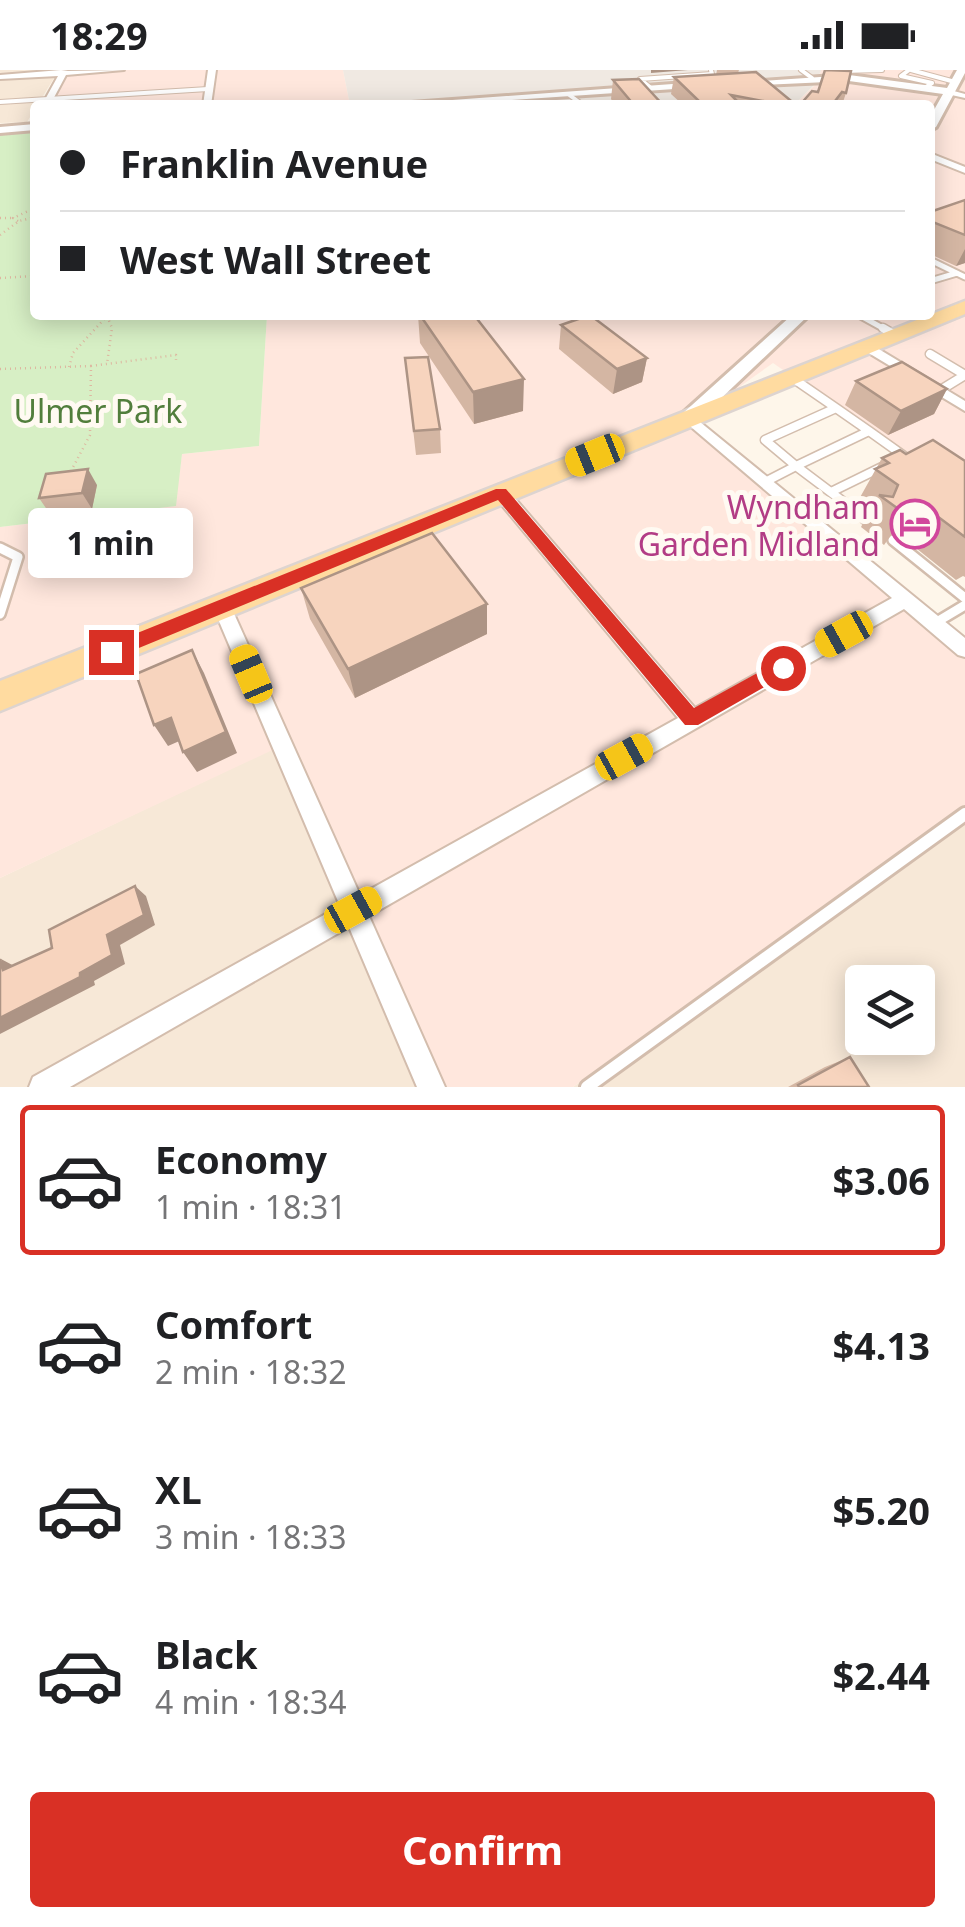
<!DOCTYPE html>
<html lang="en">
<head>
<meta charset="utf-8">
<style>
	:root { --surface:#fff; --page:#f6f6f6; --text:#202124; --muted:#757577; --line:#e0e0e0; --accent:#d93025 }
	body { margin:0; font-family:"Noto Sans",sans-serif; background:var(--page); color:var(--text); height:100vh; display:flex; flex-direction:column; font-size:38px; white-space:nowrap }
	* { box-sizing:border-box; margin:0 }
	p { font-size:32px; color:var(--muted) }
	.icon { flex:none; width:55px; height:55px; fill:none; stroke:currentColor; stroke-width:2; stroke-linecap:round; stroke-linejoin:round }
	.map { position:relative; height:1017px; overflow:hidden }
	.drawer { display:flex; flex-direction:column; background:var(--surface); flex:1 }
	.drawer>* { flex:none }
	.guide { position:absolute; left:30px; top:30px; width:905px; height:220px; border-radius:10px; box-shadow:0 5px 25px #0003; display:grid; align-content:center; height:220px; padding:0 30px; background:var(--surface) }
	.fabs { position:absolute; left:845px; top:895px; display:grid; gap:20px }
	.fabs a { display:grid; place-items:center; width:90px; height:90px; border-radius:10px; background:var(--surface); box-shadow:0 5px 25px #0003; font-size:50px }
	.end { position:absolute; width:45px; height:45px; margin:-22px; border:12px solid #d93025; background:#fff; box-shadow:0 0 0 5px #fff }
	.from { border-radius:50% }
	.bubble { position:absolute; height:70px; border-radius:10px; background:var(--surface); box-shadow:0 5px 25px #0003; font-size:32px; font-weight:700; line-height:70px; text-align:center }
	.car { position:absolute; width:30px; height:60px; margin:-30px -15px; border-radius:12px; box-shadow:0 0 8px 2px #0007; background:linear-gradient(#f5c518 24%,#345 0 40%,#f5c518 0 76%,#345 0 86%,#f5c518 0) }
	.guide b { display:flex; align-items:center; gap:35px; height:95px; font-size:38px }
	.guide b+b { border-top:2px solid var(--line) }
	.guide i { width:25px; height:25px; background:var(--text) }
	ul { padding:18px 0 0; list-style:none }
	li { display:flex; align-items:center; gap:30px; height:150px; margin:0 20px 15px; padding:0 10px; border:5px solid transparent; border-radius:10px }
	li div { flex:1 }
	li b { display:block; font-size:38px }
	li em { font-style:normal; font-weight:700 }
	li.current { border-color:var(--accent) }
	li>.icon { width:90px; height:90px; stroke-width:1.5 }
	.primary-button { display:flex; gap:20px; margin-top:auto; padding:20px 30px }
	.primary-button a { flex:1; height:115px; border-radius:10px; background:var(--accent); color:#fff; font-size:40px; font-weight:700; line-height:115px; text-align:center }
	.status { display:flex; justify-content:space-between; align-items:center; height:70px; padding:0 50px; background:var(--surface); direction:ltr }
	.status svg { height:28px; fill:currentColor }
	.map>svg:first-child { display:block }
</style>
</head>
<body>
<div class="status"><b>18:29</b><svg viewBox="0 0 49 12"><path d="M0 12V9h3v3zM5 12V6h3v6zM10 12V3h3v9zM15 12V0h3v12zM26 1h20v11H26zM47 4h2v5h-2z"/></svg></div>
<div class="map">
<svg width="965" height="1017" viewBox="0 0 965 1017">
	<rect width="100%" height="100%" fill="#fef6ea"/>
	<path fill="#f7e8d7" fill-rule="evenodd" d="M0,0H59L27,52L0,53Z
		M283,674L433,1017H0V808Z
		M965,736V1017H573ZM862,912H918V968H862Z"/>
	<path fill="#ffe7dd" d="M65,0H343L350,35H46Z
		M821,0H965V427L773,293L711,337L686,348L965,583V736L573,1017H433L283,675L0,808V457L175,436L182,384L259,376L267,245H930V35H794L816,14Z"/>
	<path fill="#f0e9e2" d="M343,0H821L816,13L794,35H350Z"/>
	<path fill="#d7efc5" d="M35,59V245H267L259,376L182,384L176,436L0,457V61Z"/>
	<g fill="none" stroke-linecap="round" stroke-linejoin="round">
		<g stroke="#d3bdad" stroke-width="6">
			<path id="service-far4" d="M801,0L812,8
				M909,0L901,6L932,13L925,18
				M911,0L955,12
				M840,1L882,0
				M651,18L640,9L712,4L711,0
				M568,24L583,35
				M0,32L208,19
				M870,35H895"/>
		</g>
		<g stroke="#d3bdad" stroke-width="9">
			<path id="service-far3" d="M930,190L965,207
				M930,211L957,203
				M859,245L888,261"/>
		</g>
		<g stroke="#d3bdad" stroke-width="11">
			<path id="service-far2" d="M883,258L895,265
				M930,284L965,305L939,321
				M791,307L836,338
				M836,338L869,361L796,396L765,370Z
				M869,361L904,386
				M765,412L796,396L869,451
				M831,422L882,397"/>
		</g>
		<g stroke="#d3bdad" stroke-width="14">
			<path id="service-far1" d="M866,449L870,452
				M893,470L965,528
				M0,478L18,487L0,544
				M935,553L965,535"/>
		</g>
		<g stroke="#d3bdad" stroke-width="18">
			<path id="service" d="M587,1017L965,744"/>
		</g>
		<g stroke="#d3bdad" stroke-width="4">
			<path id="minor" d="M61,0L68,1L124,0L66,5L50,35H42L58,6L0,9V5Z
				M208,0H216L211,35H203Z
				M950,20L965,24V28L947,24Z
				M930,83L965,97V103L930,89Z
				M867,272L965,331V341L862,279L861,276Z
				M689,343L965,568V587L958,585L904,539L369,846L445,1017H417L349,857L70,1017H29L33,1007L340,836L213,537L216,532H228L231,537L360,825L678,648L495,427L493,423L495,419H507L695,638L892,528L684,351V345Z"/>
		</g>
		<g stroke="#d3bdad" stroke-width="6">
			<path id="tertiary" d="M957,0H965V3L936,57L930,60V47L943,24L849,11L737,16L732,13L849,5L947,18Z
				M700,12L704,17L438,35H384Z
				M35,54V60L0,63V57Z
				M792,245H809L696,352H682V344Z"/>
		</g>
		<g stroke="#ddd4d0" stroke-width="5">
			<path id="primary" d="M965,231V244L0,641V611Z"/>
		</g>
		<path stroke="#ddb7a0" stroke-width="2.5" stroke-dasharray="1 4" stroke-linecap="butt" d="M0,148H13
			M18,151L13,148L35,138
			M0,165L19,151L35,147
			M0,208L35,206
			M91,296L176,285V290
			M69,297L73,283L107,246L112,258L107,294
			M0,299L91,296L90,365L70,403
			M59,353L89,349
			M42,450L47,433"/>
		<use href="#service-far4" stroke="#fff" stroke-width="4"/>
		<use href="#service-far3" stroke="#fff" stroke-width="5"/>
		<use href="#service-far2" stroke="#fff" stroke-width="8"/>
		<use href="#service-far1" stroke="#fff" stroke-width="9"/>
		<use href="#service" stroke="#fff" stroke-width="12"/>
		<use href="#minor" fill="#fff" fill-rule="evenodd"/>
		<use href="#tertiary" fill="#fff" fill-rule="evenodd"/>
		<use href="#primary" fill="#ffdba0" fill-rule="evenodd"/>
	</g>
	<path fill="#d4b6a3" d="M717,0H739L738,3L796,35H683L671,24L674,7L716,5Z
		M613,10L663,35H615L611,29Z
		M812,21L846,23L842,35H800Z
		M965,130V193L956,196L930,184V142Z
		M418,245H474L523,341L474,354L420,273Z
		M561,255L647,288L642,312L613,324L559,279Z
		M405,288L440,359L441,383L416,385Z
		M856,311L947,319L934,344L888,365L845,335Z
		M906,384L965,391V507L963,506L956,510L897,463L892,464L884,475L861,457L870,440L858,431L882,388Z
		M97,415L92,439L50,444L39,428Z
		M301,518L487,564L355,628L310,549Z
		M850,987L869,1017H788L825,997Z"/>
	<path fill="#ad9485" d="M651,0H688L651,3Z
		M965,179V193L956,196Z
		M647,288L642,312L613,324L617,299Z
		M524,309L523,341L474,354L473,322Z
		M947,319L934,344L888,365L901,341Z
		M88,399L97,415L92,439L82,423Z
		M487,534V564L355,628L348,599Z
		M192,580L204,603L237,683L197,702L183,682Z
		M171,648L184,669L168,676L154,655Z
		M135,816L146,826L155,855L120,875L125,894L94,911L95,915L0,964V948L80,903L107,865Z
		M1,889L18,898L3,900Z"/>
	<path fill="#f7d4be" stroke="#ad9485" stroke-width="2.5" d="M825,0L851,1L846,23L842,22L832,35H800L812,21L818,22Z
		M756,2L796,35H784L731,25L741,35H703L674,7Z
		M639,9L663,35H634L613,10Z
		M965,130V165L930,151V142Z
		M420,245H474L524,309L473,322Z
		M590,245L647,288L617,299L561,255Z
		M428,287L440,359L414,361L405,288Z
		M902,292L947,319L901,341L856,311Z
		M933,370L965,391V467L917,431L907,432L904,443L879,425L893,427L898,415L875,399L889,393L882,388L900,380L906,384Z
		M88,399L82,423L39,428L46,404Z
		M432,463L487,534L348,599L301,518Z
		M192,580L226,662L183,682L171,648L154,655L136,604Z
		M135,816L144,845L107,865L112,885L80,903V907L0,948V889L3,900L52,878L49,860Z
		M850,987L869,1017H799L798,1015Z"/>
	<path fill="#d93025" d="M496,419H506L694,638L777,592H789V603L698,655H685L498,430L117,587H105L102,582L105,576Z"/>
	<defs>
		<g id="hotel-ring" transform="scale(2.5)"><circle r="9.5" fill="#fffaf2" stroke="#d1479c" stroke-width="1.5"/><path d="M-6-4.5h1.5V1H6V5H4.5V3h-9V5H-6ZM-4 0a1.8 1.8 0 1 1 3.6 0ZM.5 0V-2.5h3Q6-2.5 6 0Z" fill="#d1479c"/></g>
	</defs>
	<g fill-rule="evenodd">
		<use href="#hotel-ring" x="915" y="454"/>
	</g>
	<g text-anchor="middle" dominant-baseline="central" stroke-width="10" stroke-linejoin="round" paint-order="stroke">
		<g font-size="32" fill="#517e3c" stroke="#fffaf2">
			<text x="98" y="340">Ulmer Park</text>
		</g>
		<g font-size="32" fill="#b23c85" stroke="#fffaf2" text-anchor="end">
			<text x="880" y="436">Wyndham<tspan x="880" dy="37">Garden Midland</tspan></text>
		</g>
	</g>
</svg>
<div class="fabs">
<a><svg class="icon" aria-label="layers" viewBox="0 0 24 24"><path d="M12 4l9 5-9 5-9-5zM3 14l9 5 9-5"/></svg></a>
</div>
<i class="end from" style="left:783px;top:598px"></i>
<i class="end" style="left:111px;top:582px"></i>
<div class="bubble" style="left:28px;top:438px;width:165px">1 min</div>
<i class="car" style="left:595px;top:385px;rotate:248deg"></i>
<i class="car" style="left:844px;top:564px;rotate:241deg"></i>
<i class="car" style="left:251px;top:604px;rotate:337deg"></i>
<i class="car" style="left:624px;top:687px;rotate:61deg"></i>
<i class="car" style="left:353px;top:840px;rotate:61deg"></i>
<div class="guide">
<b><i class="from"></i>Franklin Avenue</b>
<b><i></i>West Wall Street</b>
</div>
</div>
<section class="drawer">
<ul>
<li class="current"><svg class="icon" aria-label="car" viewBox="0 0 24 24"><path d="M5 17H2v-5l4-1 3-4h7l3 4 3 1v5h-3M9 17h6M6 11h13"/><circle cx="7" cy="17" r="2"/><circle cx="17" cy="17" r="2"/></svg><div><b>Economy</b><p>1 min · 18:31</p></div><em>$3.06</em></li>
<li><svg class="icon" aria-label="car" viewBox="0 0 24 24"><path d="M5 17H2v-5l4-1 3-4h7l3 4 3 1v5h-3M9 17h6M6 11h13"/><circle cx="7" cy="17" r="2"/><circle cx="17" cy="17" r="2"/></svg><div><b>Comfort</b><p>2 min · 18:32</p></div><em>$4.13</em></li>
<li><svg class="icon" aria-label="car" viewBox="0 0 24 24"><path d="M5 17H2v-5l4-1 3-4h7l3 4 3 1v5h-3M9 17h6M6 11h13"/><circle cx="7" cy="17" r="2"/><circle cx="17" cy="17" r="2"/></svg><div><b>XL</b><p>3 min · 18:33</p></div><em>$5.20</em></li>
<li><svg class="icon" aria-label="car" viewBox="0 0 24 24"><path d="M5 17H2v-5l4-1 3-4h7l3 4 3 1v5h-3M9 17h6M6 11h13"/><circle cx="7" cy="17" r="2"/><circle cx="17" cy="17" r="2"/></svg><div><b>Black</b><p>4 min · 18:34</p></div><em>$2.44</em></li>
</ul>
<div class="primary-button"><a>Confirm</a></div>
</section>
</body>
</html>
